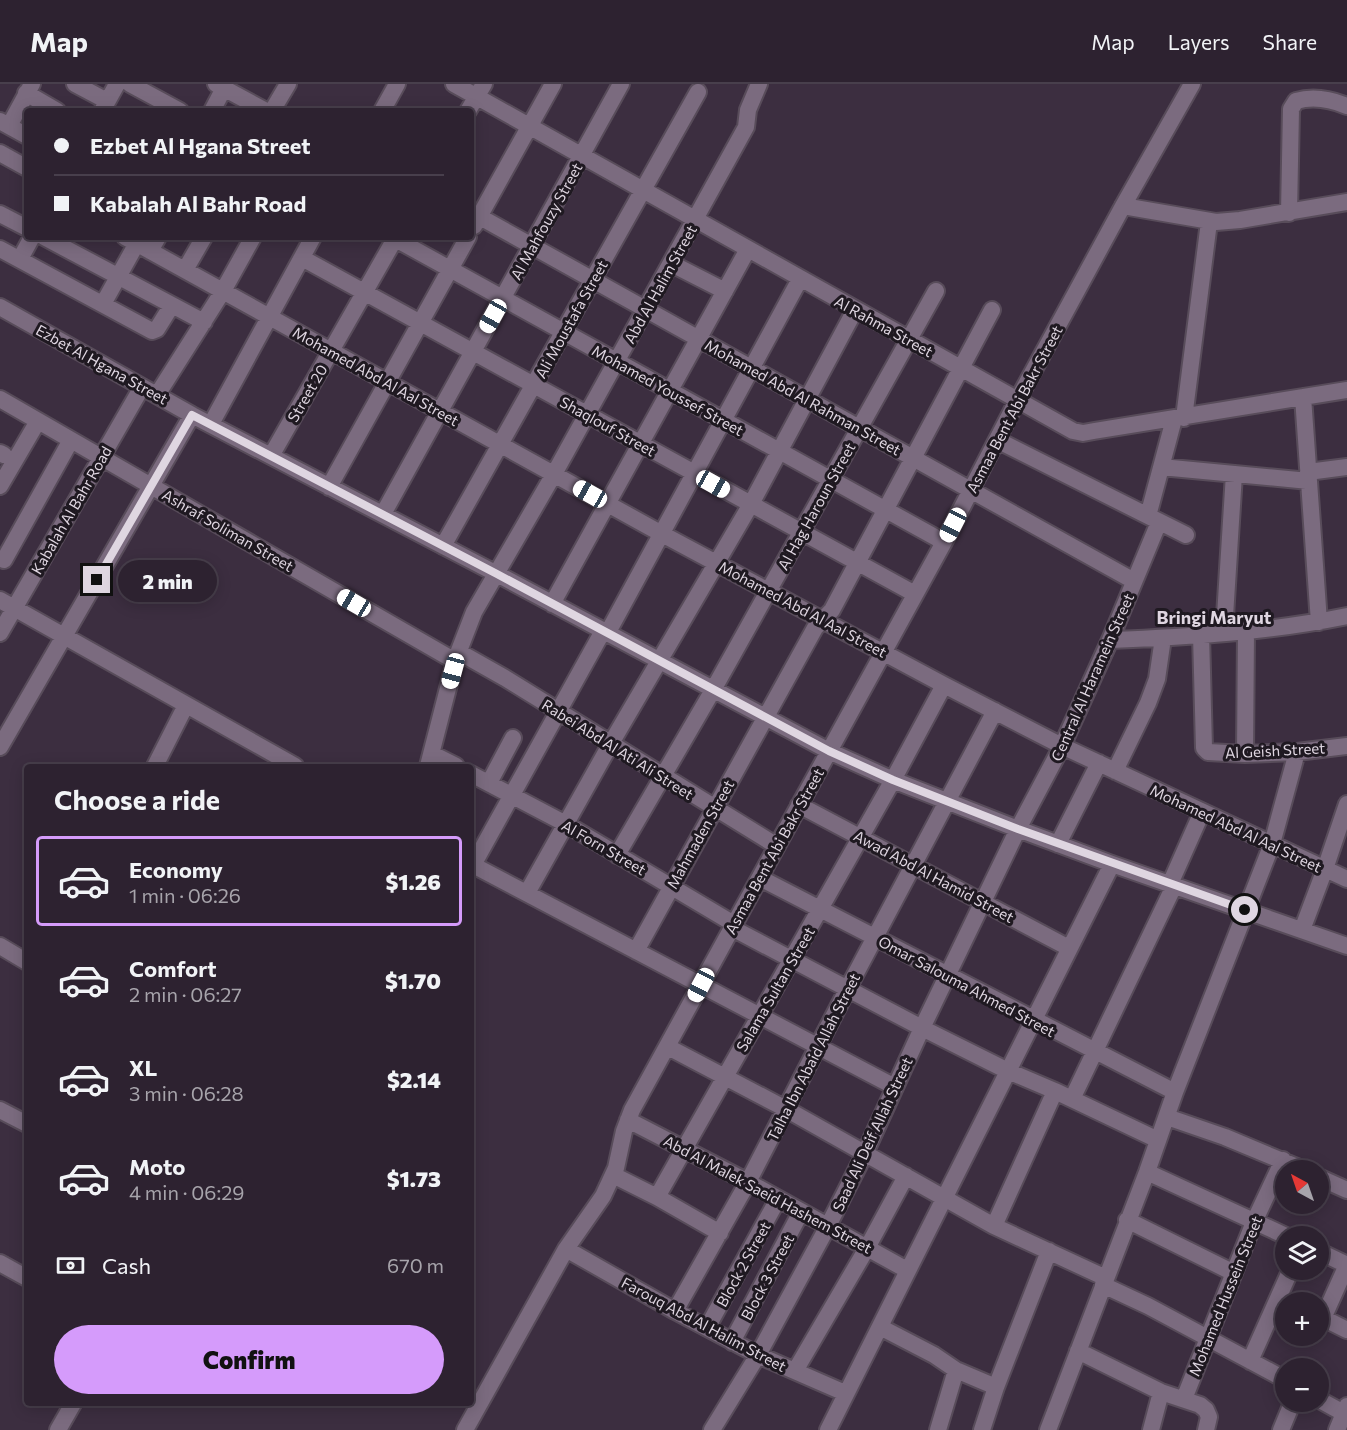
<!DOCTYPE html>
<html lang="en">
<head>
<meta charset="utf-8">
<style>
	:root { --surface:#2d2230; --page:#352a38; --text:#f1f3f6; --muted:#a7a4ab; --line:#483f4c; --accent:#d59bfb }
	body { margin:0; font-family:Commissioner,sans-serif; background:var(--page); color:var(--text); height:100vh; display:flex; flex-direction:column; font-size:22px; white-space:nowrap }
	* { box-sizing:border-box; margin:0 }
	p { font-size:20px; color:var(--muted) }
	.icon { flex:none; width:33px; height:33px; fill:none; stroke:currentColor; stroke-width:2; stroke-linecap:round; stroke-linejoin:round }
	.map { position:relative; flex:1; overflow:hidden }
	.details { position:absolute; left:24px; top:680px; width:450px; height:642px; display:flex; flex-direction:column; background:var(--surface); border-radius:6px; box-shadow:0 3px 15px #0003,0 0 0 2px var(--line) }
	.details>* { flex:none }
	.banner { position:absolute; left:24px; top:24px; width:450px; height:132px; border-radius:6px; box-shadow:0 3px 15px #0003,0 0 0 2px var(--line); display:grid; align-content:center; height:132px; padding:0 30px; background:var(--surface) }
	.needle { width:39px; rotate:320deg }
	.tools { position:absolute; left:1275px; top:1076px; display:grid; gap:12px }
	.tools a { display:grid; place-items:center; width:54px; height:54px; border-radius:50%; background:var(--surface); box-shadow:0 3px 15px #0003,0 0 0 2px var(--line); font-size:30px }
	.end { position:absolute; width:27px; height:27px; margin:-14px; border:8px solid #dfd6e1; background:#111; box-shadow:0 0 0 3px #111 }
	.from { border-radius:50% }
	.bubble { position:absolute; height:42px; border-radius:21px; background:var(--surface); box-shadow:0 3px 15px #0003,0 0 0 2px var(--line); font-size:20px; font-weight:800; line-height:42px; text-align:center }
	.car { position:absolute; width:18px; height:36px; margin:-18px -9px; border-radius:8px; box-shadow:0 0 4px 2px #0007; background:linear-gradient(#fff 24%,#345 0 40%,#fff 0 76%,#345 0 86%,#fff 0) }
	.banner b { display:flex; align-items:center; gap:21px; height:57px; font-size:22px }
	.banner b+b { border-top:2px solid var(--line) }
	.banner i { width:15px; height:15px; background:var(--text) }
	ul { padding:0; list-style:none }
	li { display:flex; align-items:center; gap:18px; height:90px; margin:0 12px 9px; padding:0 18px; border:3px solid transparent; border-radius:6px }
	li div { flex:1 }
	li b { display:block; font-size:22px }
	li em { font-style:normal; font-weight:800 }
	li.selected { border-color:var(--accent) }
	li>.icon { width:54px; height:54px; stroke-width:1.5 }
	h2 { padding:0 30px; font-size:27px; line-height:72px }
	.pay { display:flex; align-items:center; gap:15px; height:66px; padding:0 30px; font-size:22px }
	.pay p { margin-inline-start:auto }
	.primary-button { display:flex; gap:12px; margin-top:auto; padding:12px 30px }
	.primary-button a { flex:1; height:69px; border-radius:36px; background:var(--accent); color:#111; font-size:24px; font-weight:800; line-height:69px; text-align:center }
	header { display:flex; align-items:center; gap:36px; box-sizing:border-box; height:84px; padding:0 30px; background:var(--surface); border-bottom:2px solid var(--line) }
	header strong { font-size:28px }
	nav { display:flex; gap:33px; margin-inline-start:auto; font-size:21px }
	.map>svg:first-child { display:block }
</style>
</head>
<body>
<header>
<strong>Map</strong>
<nav><a>Map</a><a>Layers</a><a>Share</a></nav>
</header>
<div class="map">
<svg width="1347" height="1346" viewBox="0 0 1347 1346">
	<rect width="100%" height="100%" fill="#3c2e40"/>
	<g fill="none" stroke-linecap="round" stroke-linejoin="round">
		<g stroke="#584c5a" stroke-width="20">
			<path id="minor" d="M75,0L107,17
				M130,0L180,27
				M216,0L266,27
				M454,0L1073,347L1083,349L1094,347L1347,306
				M26,9L57,27
				M102,27L117,0
				M212,27L224,4
				M272,27L288,0
				M382,27L397,0
				M468,27L484,0
				M0,37L27,52
				M9,42L32,0
				M0,69L27,84
				M1123,122L1216,138L1240,136L1347,118
				M471,128L1134,497
				M1289,129L1291,25L1296,17C1313,12 1330,15 1347,22
				M0,130L27,144
				M474,142L553,0
				M44,153L204,238
				M125,153L662,450L944,601L1062,662L1347,795
				M392,153L944,458
				M0,165L152,247L157,245L172,221
				M150,167L158,153
				M302,174L915,510
				M20,175L32,153
				M672,180L725,207
				M185,186L204,153
				M103,220L137,159
				M0,223L192,331L497,490L829,667L893,696L1018,745L1112,780L1347,862
				M157,311L223,207L253,153
				M1303,313L1319,538
				M0,315L455,577
				M1184,334L1209,138
				M211,340L313,153
				M997,356L1186,451
				M0,369L4,371
				M271,372L396,153
				M1161,383L1309,397
				M1308,388L1347,383
				M0,402L38,337
				M329,403L468,153
				M383,430L621,0
				M1148,432L1174,335
				M443,462L698,8
				M4,476L71,356
				M0,516L295,682
				M552,520L748,165
				M1224,548L1234,390
				M0,549L142,303
				M607,550L800,195
				M1201,550L1204,664L1208,668L1245,670L1297,668L1347,662
				M1110,556C1189,553 1269,548 1347,532
				M459,568L505,594L777,762
				M0,663L192,331
				M432,670L456,682
				M1245,670L1246,547
				M155,682L186,621
				M428,682L455,577L474,528L554,390L746,43L748,26L759,0
				M1115,687L1148,619L1157,595L1163,554
				M471,690L566,740L734,840
				M489,699L513,654
				M799,721L1069,864
				M1058,760L1099,679
				M617,771L713,606L936,207
				M471,780L895,1003
				M473,781L603,547
				M760,794L1175,1008
				M1170,800L1202,728
				M527,809L610,661L751,420L855,226
				M732,844L922,944L1008,987L1055,1007L1158,1056
				M1302,846L1325,785L1347,720
				M0,862L27,878
				M636,867L815,544L832,526L992,226
				M668,963L786,1025L994,1142L1106,1194
				M1072,1015L1174,802
				M0,1026L27,1040
				M1167,1033L1225,1053L1304,1086
				M628,1036L748,1098L907,1186
				M1147,1088L1286,1152
				M613,1091L657,1113L720,1149
				M1318,1093L1347,1106
				M657,1113L893,696L944,601
				M1127,1136L1234,1189
				M994,1142L1055,1007
				M566,1165L675,1227L758,1271L845,1309
				M1318,1167L1345,1180L1346,1183L1325,1230L1327,1236L1347,1246
				M0,1179L27,1194
				M1103,1201L1148,1222L1286,1296
				M675,1227L748,1098L847,906L995,627
				M880,1243L934,1271L956,1286L996,1303
				M707,1244L778,1115
				M732,1258L801,1128
				M1078,1267L1161,1308L1200,1321L1206,1326L1209,1333L1206,1346
				M1250,1277L1291,1185
				M795,1287L867,1164L906,1092
				M1184,1315L1254,1138L1283,1076
				M1318,1315L1347,1331
				M58,1346L74,1318
				M465,1346L566,1165L603,1112L616,1084L624,1047L632,1026L944,458L1017,317L1123,122L1192,0
				M712,1346L758,1271L828,1142L865,1069L922,944L1018,745L1062,662L1110,556L1159,438
				M828,1346L1112,780
				M938,1346L956,1286
				M982,1346L996,1303L1049,1167
				M1048,1346L1147,1088L1175,1008L1272,760L1297,668
				M1151,1346L1161,1308
				M1281,1346L1293,1317
				M1337,1346L1347,1322"/>
		</g>
		<use href="#minor" stroke="#7b6b7f" stroke-width="16"/>
	</g>
	<g fill="none" stroke-linecap="round" stroke-linejoin="round">
		<path stroke="#dfd6e1" stroke-width="8" d="M97,496L192,331L497,490L829,667L893,696L1018,745L1245,826"/>
	</g>
	<g text-anchor="middle" dominant-baseline="central" stroke-width="6" stroke-linejoin="round" paint-order="stroke">
		<g font-size="15" fill="#dfd6e1" stroke="#1f1921">
			<text transform="translate(546 137) rotate(-61)">Al Mahfouzy Street</text>
			<text transform="translate(660 200) rotate(-61)">Abd Al Halim Street</text>
			<text transform="translate(571 235) rotate(-61)">Ali Moustafa Street</text>
			<text transform="translate(884 242) rotate(29)">Al Rahma Street</text>
			<text transform="translate(102 280) rotate(29)">Ezbet Al Hgana Street</text>
			<text transform="translate(376 292) rotate(29)">Mohamed Abd Al Aal Street</text>
			<text transform="translate(668 306) rotate(29)">Mohamed Youssef Street</text>
			<text transform="translate(307 309) rotate(-60)">Street 20</text>
			<text transform="translate(803 313) rotate(29)">Mohamed Abd Al Rahman Street</text>
			<text transform="translate(1014 325) rotate(-62)">Asmaa Bent Abi Bakr Street</text>
			<text transform="translate(608 342) rotate(29)">Shaqlouf Street</text>
			<text transform="translate(816 422) rotate(-61)">Al Hag Haroun Street</text>
			<text transform="translate(71 426) rotate(-60)">Kabalah Al Bahr Road</text>
			<text transform="translate(228 446) rotate(30)">Ashraf Soliman Street</text>
			<text transform="translate(803 525) rotate(28)">Mohamed Abd Al Aal Street</text>
			<text transform="translate(1092 593) rotate(-66)">Central Al Haramein Street</text>
			<text transform="translate(618 665) rotate(32)">Rabei Abd Al Ati Ali Street</text>
			<text transform="translate(1275 666) rotate(-3)">Al Geish Street</text>
			<text transform="translate(1236 744) rotate(25)">Mohamed Abd Al Aal Street</text>
			<text transform="translate(700 750) rotate(-61)">Mahmaden Street</text>
			<text transform="translate(604 763) rotate(30)">Al Forn Street</text>
			<text transform="translate(774 767) rotate(-61)">Asmaa Bent Abi Bakr Street</text>
			<text transform="translate(934 792) rotate(28)">Awad Abd Al Hamid Street</text>
			<text transform="translate(967 902) rotate(28)">Omar Salouma Ahmed Street</text>
			<text transform="translate(775 905) rotate(-60)">Salama Sultan Street</text>
			<text transform="translate(813 973) rotate(-63)">Talha Ibn Abaid Allah Street</text>
			<text transform="translate(872 1050) rotate(-65)">Saad Ali Deif Allah Street</text>
			<text transform="translate(768 1110) rotate(28)">Abd Al Malek Saeid Hashem Street</text>
			<text transform="translate(743 1180) rotate(-61)">Block 2 Street</text>
			<text transform="translate(767 1193) rotate(-62)">Block 3 Street</text>
			<text transform="translate(1225 1212) rotate(-68)">Mohamed Hussein Street</text>
			<text transform="translate(704 1240) rotate(28)">Farouq Abd Al Halim Street</text>
		</g>
		<g font-size="18" font-weight="bold" fill="#dfd6e1" stroke="#1f1921">
			<text x="1214" y="533">Bringi Maryut</text>
		</g>
	</g>
</svg>
<div class="tools">
<a><svg class="needle" viewBox="-14 -14 28 28"><path d="M0-13l5 13h-10z" fill="#e53935"/><path d="M0 13l5-13h-10z" fill="#a7a4ab"/></svg></a>
<a><svg class="icon" aria-label="layers" viewBox="0 0 24 24"><path d="M12 4l9 5-9 5-9-5zM3 14l9 5 9-5"/></svg></a>
<a>+</a>
<a>−</a>
</div>
<i class="end from" style="left:1245px;top:826px"></i>
<i class="end" style="left:97px;top:496px"></i>
<div class="bubble" style="left:118px;top:476px;width:99px">2 min</div>
<i class="car" style="left:493px;top:232px;rotate:209deg"></i>
<i class="car" style="left:713px;top:400px;rotate:119deg"></i>
<i class="car" style="left:590px;top:410px;rotate:299deg"></i>
<i class="car" style="left:953px;top:441px;rotate:207deg"></i>
<i class="car" style="left:354px;top:519px;rotate:300deg"></i>
<i class="car" style="left:453px;top:587px;rotate:195deg"></i>
<i class="car" style="left:701px;top:901px;rotate:208deg"></i>
<div class="banner">
<b><i class="from"></i>Ezbet Al Hgana Street</b>
<b><i></i>Kabalah Al Bahr Road</b>
</div>
<section class="details">
<h2>Choose a ride</h2>
<ul>
<li class="selected"><svg class="icon" aria-label="car" viewBox="0 0 24 24"><path d="M5 17H2v-5l4-1 3-4h7l3 4 3 1v5h-3M9 17h6M6 11h13"/><circle cx="7" cy="17" r="2"/><circle cx="17" cy="17" r="2"/></svg><div><b>Economy</b><p>1 min · 06:26</p></div><em>$1.26</em></li>
<li><svg class="icon" aria-label="car" viewBox="0 0 24 24"><path d="M5 17H2v-5l4-1 3-4h7l3 4 3 1v5h-3M9 17h6M6 11h13"/><circle cx="7" cy="17" r="2"/><circle cx="17" cy="17" r="2"/></svg><div><b>Comfort</b><p>2 min · 06:27</p></div><em>$1.70</em></li>
<li><svg class="icon" aria-label="car" viewBox="0 0 24 24"><path d="M5 17H2v-5l4-1 3-4h7l3 4 3 1v5h-3M9 17h6M6 11h13"/><circle cx="7" cy="17" r="2"/><circle cx="17" cy="17" r="2"/></svg><div><b>XL</b><p>3 min · 06:28</p></div><em>$2.14</em></li>
<li><svg class="icon" aria-label="car" viewBox="0 0 24 24"><path d="M5 17H2v-5l4-1 3-4h7l3 4 3 1v5h-3M9 17h6M6 11h13"/><circle cx="7" cy="17" r="2"/><circle cx="17" cy="17" r="2"/></svg><div><b>Moto</b><p>4 min · 06:29</p></div><em>$1.73</em></li>
</ul>
<div class="pay"><svg class="icon" aria-label="cash" viewBox="0 0 24 24"><path d="M3 7h18v10H3z"/><circle cx="12" cy="12" r="2"/></svg>Cash<p>670 m</p></div>
<div class="primary-button"><a>Confirm</a></div>
</section>
</div>
</body>
</html>
